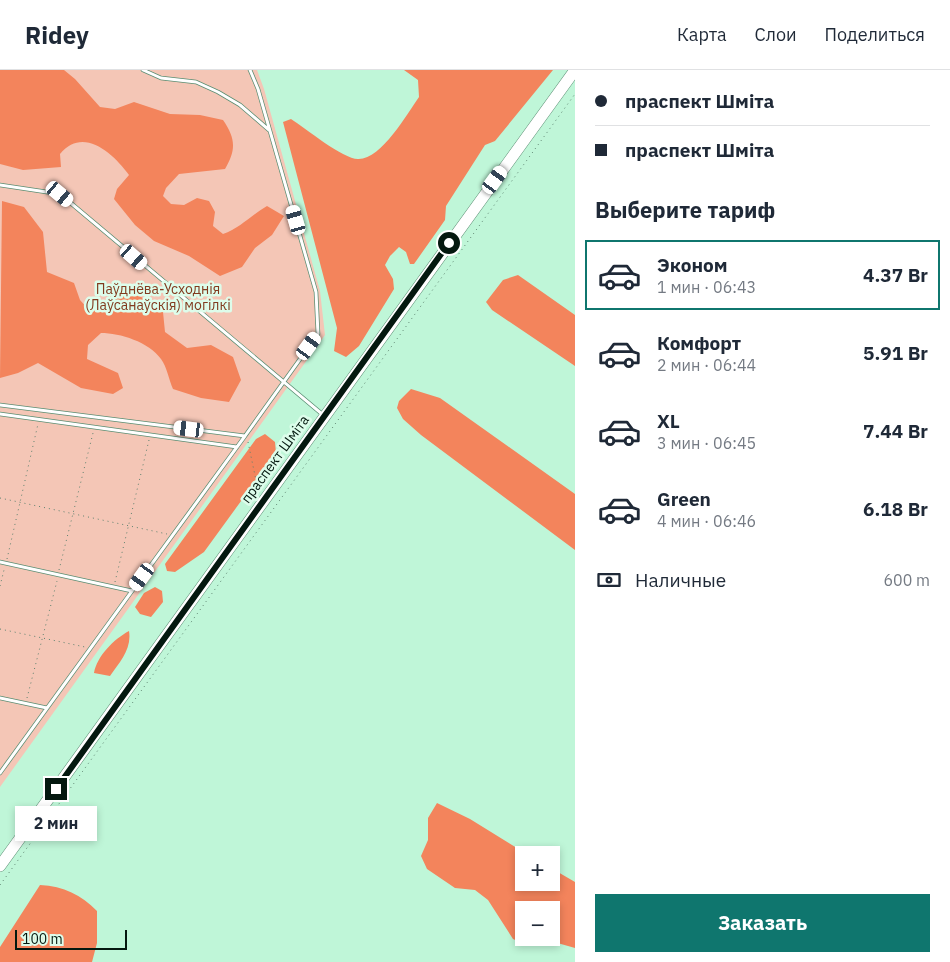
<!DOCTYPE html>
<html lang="ru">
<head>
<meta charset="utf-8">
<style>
	:root { --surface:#fff; --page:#f2f2f3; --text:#1f2937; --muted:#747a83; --line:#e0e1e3; --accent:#0f766e }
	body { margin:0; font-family:"IBM Plex Sans",sans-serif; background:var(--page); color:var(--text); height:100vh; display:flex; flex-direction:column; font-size:19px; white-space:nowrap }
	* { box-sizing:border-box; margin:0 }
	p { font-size:16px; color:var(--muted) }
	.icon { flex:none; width:28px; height:28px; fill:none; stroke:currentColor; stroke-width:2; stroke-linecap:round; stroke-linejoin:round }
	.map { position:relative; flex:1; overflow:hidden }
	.sheet { display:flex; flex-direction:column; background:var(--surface); width:375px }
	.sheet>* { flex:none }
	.hud { display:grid; align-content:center; height:110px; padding:0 20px; background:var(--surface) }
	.tools { position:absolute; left:515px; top:776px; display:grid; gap:10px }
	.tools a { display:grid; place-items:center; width:45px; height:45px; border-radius:0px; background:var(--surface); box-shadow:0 2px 8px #0003; font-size:25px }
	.scale { position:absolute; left:15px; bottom:12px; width:112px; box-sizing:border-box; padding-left:5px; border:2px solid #04180f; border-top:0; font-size:14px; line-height:18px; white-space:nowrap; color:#04180f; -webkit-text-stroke:4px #ddfdeb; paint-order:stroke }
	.end { position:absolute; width:22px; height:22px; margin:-11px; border:6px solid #04180f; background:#fff; box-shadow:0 0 0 2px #fff }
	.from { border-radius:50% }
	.bubble { position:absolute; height:35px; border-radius:0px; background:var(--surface); box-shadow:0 2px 8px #0003; font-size:16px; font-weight:700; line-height:35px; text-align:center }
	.car { position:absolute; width:15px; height:30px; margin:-15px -8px; border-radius:6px; box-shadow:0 0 4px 1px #0007; background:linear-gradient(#fff 24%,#345 0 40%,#fff 0 76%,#345 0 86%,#fff 0) }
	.hud b { display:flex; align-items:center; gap:18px; height:48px; font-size:19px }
	.hud b+b { border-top:1px solid var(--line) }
	.hud i { width:12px; height:12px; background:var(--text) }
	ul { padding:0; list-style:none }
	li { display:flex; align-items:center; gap:15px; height:70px; margin:0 10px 8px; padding:0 10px; border:2px solid transparent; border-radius:0px }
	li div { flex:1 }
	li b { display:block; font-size:19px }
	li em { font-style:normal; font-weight:700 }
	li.active { border-color:var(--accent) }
	li>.icon { width:45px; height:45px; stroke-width:1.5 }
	h2 { padding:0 20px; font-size:22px; line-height:60px }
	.pay { display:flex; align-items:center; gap:12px; height:55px; padding:0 20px; font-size:19px }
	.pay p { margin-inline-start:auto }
	.cta { display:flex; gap:10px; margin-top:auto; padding:10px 20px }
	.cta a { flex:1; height:58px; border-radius:0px; background:var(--accent); color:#fff; font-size:20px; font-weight:700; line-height:58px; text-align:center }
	header { display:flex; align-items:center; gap:30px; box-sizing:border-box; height:70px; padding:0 25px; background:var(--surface); border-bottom:1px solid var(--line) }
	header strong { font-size:24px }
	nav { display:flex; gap:28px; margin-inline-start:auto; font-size:18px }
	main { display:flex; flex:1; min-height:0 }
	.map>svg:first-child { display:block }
</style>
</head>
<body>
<header>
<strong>Ridey</strong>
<nav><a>Карта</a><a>Слои</a><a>Поделиться</a></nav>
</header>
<main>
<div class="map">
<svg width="575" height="892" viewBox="0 0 575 892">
	<rect width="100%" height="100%" fill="#bff6d8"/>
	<path fill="#f4c6b6" d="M0,0H257L264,19L320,221L325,265L0,717Z"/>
	<path fill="#f3845c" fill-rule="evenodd" d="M0,0H64L75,9L100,37L115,39L134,32L170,44L200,45L223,50C236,69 236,80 225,99L179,104L166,118L163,126L171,134L184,135L197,128L209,131L215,142L213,156L223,164C240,158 251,145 267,136L284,146L272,165L255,178L242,197L220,206L189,186L154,171L135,155L114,129L117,119L129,105C113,83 83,56 60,84L61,97L23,100L0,94Z
		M404,0H553L495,71L485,75L446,136L445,150L414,194H410L406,182L399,177L390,186L385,195L393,209L394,219L359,276L346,287L334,281L337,258L283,52L291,49C305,58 343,89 358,89C381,90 407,44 419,27L418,10Z
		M2,131L24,137L43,162L47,202L74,213L80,230L88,239H104L109,224C131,216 145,229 163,242L165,262L187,278L211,275L233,287L241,310L229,332L201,328L173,319C169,310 167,297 161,289C149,272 120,263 101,263L88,275L87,289L118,303L123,318L113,324L81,318L38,293L18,303L0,308Z
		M518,205L575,245V296L492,240L486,232L503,210Z
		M411,319L440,328L575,424V480L421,365L403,349L397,338L399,331Z
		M265,364L275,372L276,383L204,482L175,502L167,501L165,494L256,369Z
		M155,517L162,521L163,532L151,547L140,544L135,537L144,523Z
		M129,561C132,579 120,592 110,606L94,603C97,586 114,569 129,561Z
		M437,733L470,749L528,785H524V812H551V798L575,812V878L554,872L529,876L513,869L488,830L475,820L455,818L427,799L421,786L428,770V748ZM524,840H551V868H524Z
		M40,815C64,816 81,825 97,841V873L92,892H0V877Z"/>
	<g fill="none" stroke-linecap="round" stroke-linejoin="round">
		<g stroke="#5a8d72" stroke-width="4.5">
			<path id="lane" d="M143,0L161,8L196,12L218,22L240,35L269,60
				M0,115L60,124L322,344
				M0,335L245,366L318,264L316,222L258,19L250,0
				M0,344L237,377
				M0,492L132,521L245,366
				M0,628L47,638
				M0,703L132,521"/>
		</g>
		<g stroke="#5a8d72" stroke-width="12">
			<path id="primary" d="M0,796L575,0"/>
		</g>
		<path stroke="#5c816e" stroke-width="1" stroke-dasharray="1 4" stroke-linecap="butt" d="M248,372L257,415
			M0,428L167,464
			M7,489L38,354
			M59,500L93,363
			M115,512L149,370
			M0,516L4,500
			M0,559L85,577
			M27,628L57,511
			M0,815L575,24"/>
		<use href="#lane" stroke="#fff" stroke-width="3"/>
		<use href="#primary" stroke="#fff" stroke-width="11"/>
	</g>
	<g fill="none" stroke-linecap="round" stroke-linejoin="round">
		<path stroke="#04180f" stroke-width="6" d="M56,719L449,173"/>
	</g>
	<g text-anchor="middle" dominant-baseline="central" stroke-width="5" stroke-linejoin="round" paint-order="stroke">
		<g font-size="14" fill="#813a1e" stroke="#ddfdeb">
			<text x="158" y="219">Паўднёва-Усходнія<tspan x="158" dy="16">(Лаўсанаўскія) могілкі</tspan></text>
		</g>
		<g font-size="14" fill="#04180f" stroke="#ddfdeb">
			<text transform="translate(275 389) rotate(-54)">праспект Шміта</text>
		</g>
	</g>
</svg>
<div class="tools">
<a>+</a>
<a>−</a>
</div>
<div class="scale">100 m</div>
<i class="end from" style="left:449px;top:173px"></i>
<i class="end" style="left:56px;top:719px"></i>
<div class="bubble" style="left:15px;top:736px;width:82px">2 мин</div>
<i class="car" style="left:495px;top:110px;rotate:36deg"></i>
<i class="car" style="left:60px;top:124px;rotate:130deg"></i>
<i class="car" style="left:296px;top:150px;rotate:344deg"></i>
<i class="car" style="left:134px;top:187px;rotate:131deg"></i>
<i class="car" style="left:309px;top:276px;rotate:36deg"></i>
<i class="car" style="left:189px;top:359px;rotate:277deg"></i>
<i class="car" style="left:142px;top:507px;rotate:216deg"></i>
</div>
<section class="sheet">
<div class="hud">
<b><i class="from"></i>праспект Шміта</b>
<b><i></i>праспект Шміта</b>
</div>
<h2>Выберите тариф</h2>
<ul>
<li class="active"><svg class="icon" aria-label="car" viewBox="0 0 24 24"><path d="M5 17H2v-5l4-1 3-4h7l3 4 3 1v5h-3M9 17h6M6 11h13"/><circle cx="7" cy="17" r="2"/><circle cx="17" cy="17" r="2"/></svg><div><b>Эконом</b><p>1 мин · 06:43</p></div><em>4.37 Br</em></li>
<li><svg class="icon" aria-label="car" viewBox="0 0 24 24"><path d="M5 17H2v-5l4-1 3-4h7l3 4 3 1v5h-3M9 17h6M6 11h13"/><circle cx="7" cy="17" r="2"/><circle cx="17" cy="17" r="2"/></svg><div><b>Комфорт</b><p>2 мин · 06:44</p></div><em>5.91 Br</em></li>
<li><svg class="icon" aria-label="car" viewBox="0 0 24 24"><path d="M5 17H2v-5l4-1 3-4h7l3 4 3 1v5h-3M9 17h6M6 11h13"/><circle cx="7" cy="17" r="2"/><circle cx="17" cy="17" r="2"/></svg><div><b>XL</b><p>3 мин · 06:45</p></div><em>7.44 Br</em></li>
<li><svg class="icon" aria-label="car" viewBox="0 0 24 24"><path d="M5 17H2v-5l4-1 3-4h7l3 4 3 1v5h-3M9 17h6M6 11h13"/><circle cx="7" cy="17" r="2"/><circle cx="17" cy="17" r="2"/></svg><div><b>Green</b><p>4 мин · 06:46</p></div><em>6.18 Br</em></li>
</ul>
<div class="pay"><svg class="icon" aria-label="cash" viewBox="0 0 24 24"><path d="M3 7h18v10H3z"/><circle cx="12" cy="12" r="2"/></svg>Наличные<p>600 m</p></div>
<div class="cta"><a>Заказать</a></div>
</section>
</main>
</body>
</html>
